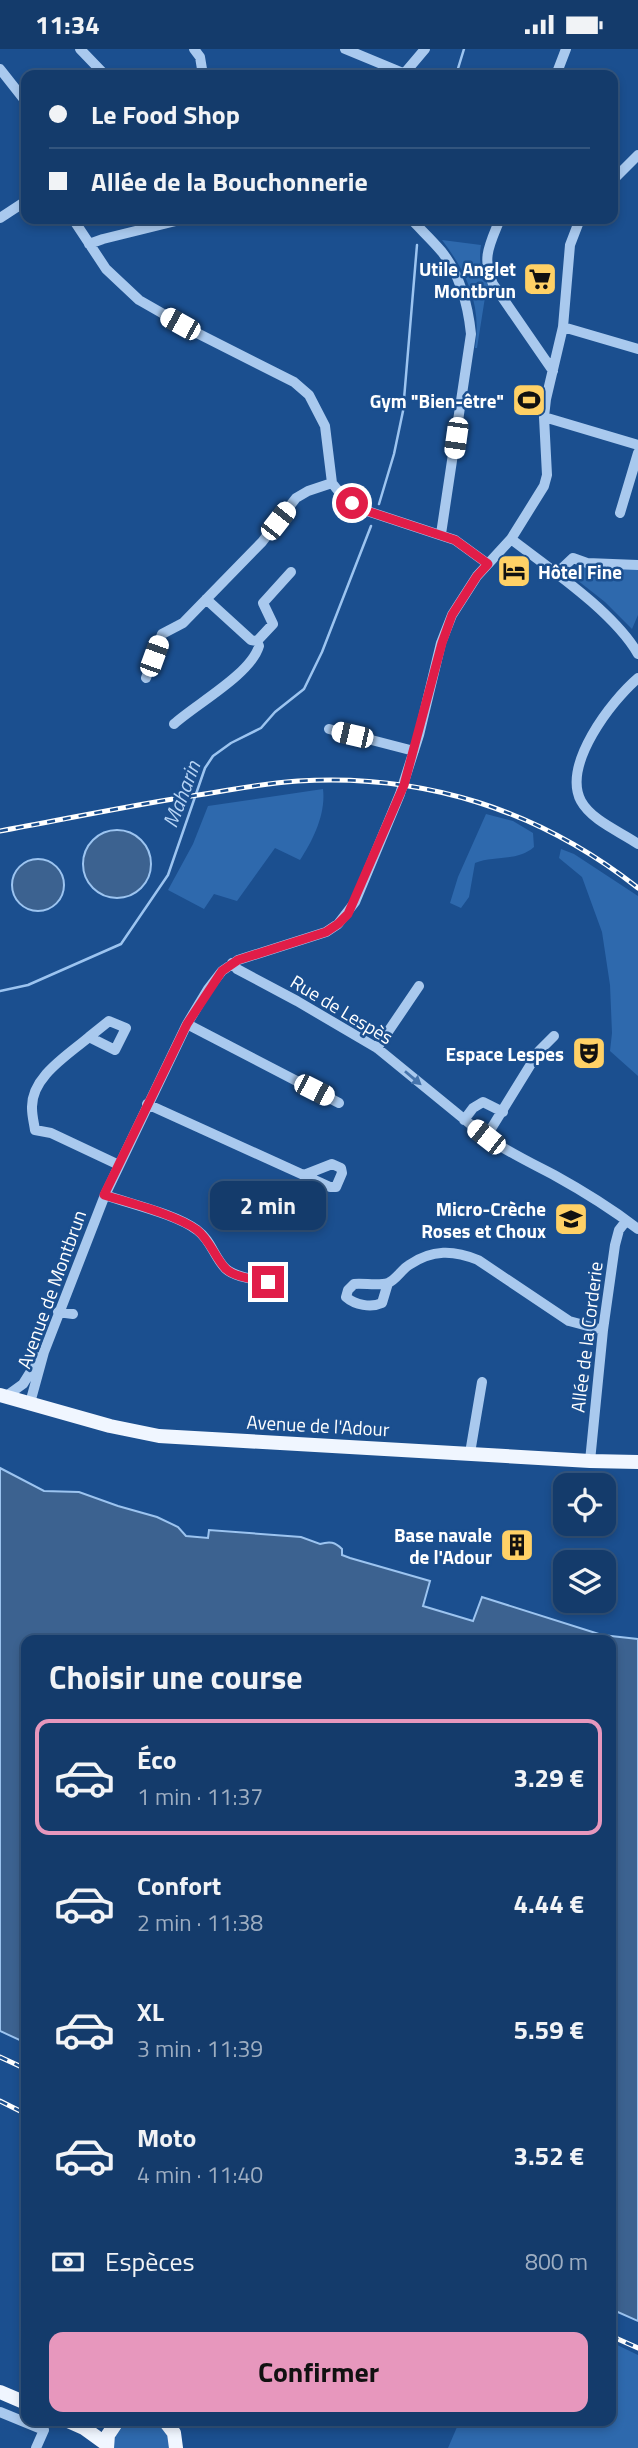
<!DOCTYPE html>
<html lang="fr">
<head>
<meta charset="utf-8">
<style>
	:root { --surface:#143b6b; --page:#1d4271; --text:#f1f3f6; --muted:#9dadc1; --line:#33557e; --accent:#e797bd }
	body { margin:0; font-family:"Titillium Web",sans-serif; background:var(--page); color:var(--text); height:100vh; display:flex; flex-direction:column; font-size:26px; white-space:nowrap }
	* { box-sizing:border-box; margin:0 }
	p { font-size:23px; color:var(--muted) }
	.icon { flex:none; width:38px; height:38px; fill:none; stroke:currentColor; stroke-width:2; stroke-linecap:round; stroke-linejoin:round }
	.map { position:relative; flex:1; overflow:hidden }
	.drawer { position:absolute; left:21px; top:1586px; width:595px; height:791px; display:flex; flex-direction:column; background:var(--surface); border-radius:14px; box-shadow:0 4px 10px #0003,0 0 0 2px var(--line) }
	.drawer>* { flex:none }
	.top-card { position:absolute; left:21px; top:21px; width:597px; height:154px; border-radius:14px; box-shadow:0 4px 10px #0003,0 0 0 2px var(--line); display:grid; align-content:center; height:154px; padding:0 28px; background:var(--surface) }
	.buttons { position:absolute; left:553px; top:1424px; display:grid; gap:14px }
	.buttons a { display:grid; place-items:center; width:63px; height:63px; border-radius:14px; background:var(--surface); box-shadow:0 4px 10px #0003,0 0 0 2px var(--line); font-size:35px }
	.end { position:absolute; width:32px; height:32px; margin:-16px; border:9px solid #e11d48; background:#fff; box-shadow:0 0 0 4px #fff }
	.from { border-radius:50% }
	.bubble { position:absolute; height:49px; border-radius:14px; background:var(--surface); box-shadow:0 4px 10px #0003,0 0 0 2px var(--line); font-size:23px; font-weight:700; line-height:49px; text-align:center }
	.car { position:absolute; width:21px; height:42px; margin:-21px -10px; border-radius:9px; box-shadow:0 0 5px 2px #0007; background:linear-gradient(#fff 24%,#345 0 40%,#fff 0 76%,#345 0 86%,#fff 0) }
	.top-card b { display:flex; align-items:center; gap:24px; height:66px; font-size:26px }
	.top-card b+b { border-top:2px solid var(--line) }
	.top-card i { width:18px; height:18px; background:var(--text) }
	ul { padding:0; list-style:none }
	li { display:flex; align-items:center; gap:21px; height:116px; margin:0 14px 10px; padding:0 14px; border:4px solid transparent; border-radius:14px }
	li div { flex:1 }
	li b { display:block; font-size:26px }
	li em { font-style:normal; font-weight:700 }
	li.selected { border-color:var(--accent) }
	li>.icon { width:63px; height:63px; stroke-width:1.5 }
	h2 { padding:0 28px; font-size:32px; line-height:84px }
	.pay { display:flex; align-items:center; gap:18px; height:77px; padding:0 28px; font-size:26px }
	.pay p { margin-inline-start:auto }
	.button { display:flex; gap:14px; margin-top:auto; padding:14px 28px }
	.button a { flex:1; height:80px; border-radius:14px; background:var(--accent); color:#111; font-size:28px; font-weight:700; line-height:80px; text-align:center }
	.status { display:flex; justify-content:space-between; align-items:center; height:49px; padding:0 35px; background:var(--surface); direction:ltr }
	.status svg { height:19px; fill:currentColor }
	.map>svg:first-child { display:block }
</style>
</head>
<body>
<div class="status"><b>11:34</b><svg viewBox="0 0 49 12"><path d="M0 12V9h3v3zM5 12V6h3v6zM10 12V3h3v9zM15 12V0h3v12zM26 1h20v11H26zM47 4h2v5h-2z"/></svg></div>
<div class="map">
<svg width="638" height="2399" viewBox="0 0 638 2399">
	<rect width="100%" height="100%" fill="#1b4f8f"/>
	<path fill="#2e69ad" d="M442,191L481,196C478,214 482,225 491,241L486,242L477,299H475C482,256 467,224 442,191Z
		M582,516L638,520V566L632,580L605,553L572,527Z
		M323,740C326,765 313,791 300,811L275,799L237,852L214,845L204,860L168,841L193,795L208,757Z
		M486,765L513,772L533,784L534,798C517,813 495,806 475,814L469,848L461,859L450,854L458,828Z
		M561,800L574,805L638,847V1027L610,1002L612,984L610,936L602,883L582,828L559,809Z
		M611,2293L638,2306V2399H448L460,2371H611Z
		M133,2371L156,2373L169,2388L171,2399H113C114,2386 120,2376 133,2371Z"/>
	<path fill="#3c6290" stroke="#9cc4f0" stroke-width="2" d="M83 815a34 34 0 1 1 68 0a34 34 0 1 1-68 0Z
		M12 836a26 26 0 1 1 52 0a26 26 0 1 1-52 0Z
		M0,1419L44,1442L79,1443L118,1457L157,1468L178,1478L186,1487L208,1489L209,1481L301,1488L320,1495C330,1492 335,1493 342,1500V1506L350,1509L430,1532L423,1557L473,1572L482,1548L602,1586L638,1590V2272L611,2260V1591H26V1994L0,1982Z"/>
	<g fill="none" stroke-linecap="round" stroke-linejoin="round">
		<path stroke="#9cc4f0" stroke-width="2.5" d="M456,26L464,0
			M379,455L394,405L403,362L417,196
			M0,942L28,936L121,895L168,826L205,719L213,707L231,694L261,679L275,663L304,640L322,603L371,477"/>
		<path stroke="#a9c9ee" stroke-width="10" d="M80,0L105,26
			M194,0L200,8L203,26
			M345,0L408,26
			M0,20L26,53
			M403,26L425,0
			M556,26L566,0
			M612,132L638,106
			M0,169L26,152
			M73,170L106,220L139,251L195,283L294,333L309,346L325,377L332,434L343,448L364,461L455,491L488,515
			M411,170C421,181 432,191 442,203C460,226 468,256 471,285L441,485
			M500,170C490,195 481,209 493,235L553,322
			M89,195L103,190L184,170
			M563,278L638,300
			M544,368L638,396
			M620,464L638,404
			M511,490C550,520 614,563 638,605
			M556,525L573,509L587,514L638,516
			M257,592L273,575L263,554L291,523
			M146,629L162,585L183,574L262,493L296,449L308,442L332,434
			M638,629C611,652 562,716 581,752C592,772 621,783 638,795
			M174,675C196,655 251,625 259,597L257,592L251,591L206,550
			M329,680L414,702
			M232,914L237,920L297,952L377,999L486,1088C508,1103 531,1114 554,1126C583,1142 612,1160 638,1180
			M187,975L339,1054
			M89,988L109,972L126,979L115,1001L89,988C68,1006 31,1028 32,1059C32,1067 34,1074 35,1081L51,1084L119,1116
			M377,999L419,937
			M147,1055L330,1138H336L342,1124L341,1119L332,1115L304,1126
			M464,1071L473,1059L483,1053L503,1063
			M486,1088L539,1002L554,987
			M105,1146C130,1155 176,1165 197,1181C211,1191 215,1210 226,1220C236,1229 256,1230 268,1233
			M388,1234L382,1254C371,1259 355,1256 346,1248L348,1241L354,1235C364,1234 379,1237 388,1234C396,1231 402,1220 409,1216C432,1200 454,1201 478,1211L569,1272L603,1281
			M58,1263L73,1265
			M5,1348L23,1335L40,1308
			M30,1354L44,1303L105,1146L187,975L208,940L222,922L238,911L326,883L338,875L355,853L400,745L419,686L441,594L452,566L477,527L511,490L544,437L547,426L544,368L546,350L563,278L570,196L580,170
			M470,1404L482,1333
			M590,1412L603,1281L615,1196L619,1181L626,1172
			M0,2363L44,2381L36,2399"/>
		<path stroke="#f0f6ff" stroke-width="14" d="M0,1346L110,1377L159,1387L590,1412L638,1413
			M0,2343L26,2354
			M66,2371L84,2379L106,2395
			M164,2371L174,2384L176,2399
			M107,2399L108,2386L118,2371"/>
		<g stroke="#fff" stroke-width="5">
			<path id="rail" d="M0,782C66,770 132,756 198,746C231,741 264,734 298,732C423,724 539,761 638,839
				M0,2008L26,2020
				M0,2052L26,2065
				M611,2287L638,2299"/>
		</g>
		<use href="#rail" stroke="#1b4f8f" stroke-width="2.5" stroke-dasharray="8" stroke-linecap="butt"/>
	</g>
	<defs><path id="oneway-solid" d="M-6-.8H1V-3.2L6.5 0L1 3.2V.8H-6Z" transform="scale(1.75)"/></defs>
	<use fill="#4674ac" href="#oneway-solid" transform="translate(413 1029) rotate(40)"/>
	<g fill="none" stroke-linecap="round" stroke-linejoin="round">
		<path stroke="#e11d48" stroke-width="9" d="M268,1233C256,1230 236,1229 226,1220C215,1209 210,1191 197,1181C177,1166 130,1154 104,1146L187,975L222,922L238,911L326,883L338,875L348,865L404,736L442,594L452,566L477,527L488,515L455,491L364,461L352,454"/>
	</g>
	<defs>
		<g id="supermarket-square" transform="scale(1.75)"><rect x="-9" y="-9" width="18" height="18" rx="4" fill="#ffd166" stroke="#1b4f8f"/><path d="M-6-5.5h2.5l.6 2H6L4.5 2H-2.5L-4.4-4H-6ZM-1.5 3.2a1.3 1.3 0 1 0 .1 0ZM3 3.2a1.3 1.3 0 1 0 .1 0Z" fill="#111"/></g>
		<g id="stadium-square" transform="scale(1.75)"><rect x="-9" y="-9" width="18" height="18" rx="4" fill="#ffd166" stroke="#1b4f8f"/><path d="M0-5a6.5 5 0 1 0 0 10a6.5 5 0 1 0 0-10ZM-3.5-1.8h7v3.6h-7Z" fill="#111"/></g>
		<g id="hotel-square" transform="scale(1.75)"><rect x="-9" y="-9" width="18" height="18" rx="4" fill="#ffd166" stroke="#1b4f8f"/><path d="M-6-4.5h1.5V1H6V5H4.5V3h-9V5H-6ZM-4 0a1.8 1.8 0 1 1 3.6 0ZM.5 0V-2.5h3Q6-2.5 6 0Z" fill="#111"/></g>
		<g id="theatre-square" transform="scale(1.75)"><rect x="-9" y="-9" width="18" height="18" rx="4" fill="#ffd166" stroke="#1b4f8f"/><path d="M-5-5.5Q0-4 5-5.5V0Q5 5 0 6Q-5 5-5 0ZM-3.3-2.5H-1v1.5H-3.3ZM1-2.5H3.3v1.5H1ZM-2.8 1Q0 5.5 2.8 1Z" fill="#111"/></g>
		<g id="school-square" transform="scale(1.75)"><rect x="-9" y="-9" width="18" height="18" rx="4" fill="#ffd166" stroke="#1b4f8f"/><path d="M0-5L7-2L0 1L-7-2ZM-4 1L0 2.5L4 1V4Q0 6-4 4Z" fill="#111"/></g>
		<g id="building-square" transform="scale(1.75)"><rect x="-9" y="-9" width="18" height="18" rx="4" fill="#ffd166" stroke="#1b4f8f"/><path d="M-4-6H4V6H1V3H-1V6H-4ZM-2.5-4.3h1.7v1.8h-1.7ZM.8-4.3h1.7v1.8H.8ZM-2.5-1h1.7V.8h-1.7ZM.8-1h1.7V.8H.8Z" fill="#111"/></g>
	</defs>
	<g fill-rule="evenodd">
		<use href="#supermarket-square" x="540" y="230"/>
		<use href="#stadium-square" x="529" y="351"/>
		<use href="#hotel-square" x="514" y="522"/>
		<use href="#theatre-square" x="589" y="1004"/>
		<use href="#school-square" x="571" y="1170"/>
		<use href="#building-square" x="517" y="1496"/>
	</g>
	<g text-anchor="middle" dominant-baseline="central" stroke-width="5" stroke-linejoin="round" paint-order="stroke">
		<g font-size="19" font-weight="bold" fill="#fff" stroke="#1b4f8f" text-anchor="end">
			<text x="516" y="219">Utile Anglet<tspan x="516" dy="22">Montbrun</tspan></text>
			<text x="504" y="351">Gym "Bien-être"</text>
			<text x="538" y="522" text-anchor="start">Hôtel Fine</text>
			<text x="564" y="1004">Espace Lespes</text>
			<text x="546" y="1159">Micro-Crèche<tspan x="546" dy="22">Roses et Choux</tspan></text>
			<text x="492" y="1485">Base navale<tspan x="492" dy="22">de l'Adour</tspan></text>
		</g>
		<g font-size="19" fill="#fff" stroke="#1b4f8f">
			<text transform="translate(342 960) rotate(31)">Rue de Lespès</text>
			<text transform="translate(51 1240) rotate(-70)">Avenue de Montbrun</text>
			<text transform="translate(586 1288) rotate(-83)">Allée de la Corderie</text>
			<text transform="translate(318 1376) rotate(3)">Avenue de l'Adour</text>
		</g>
		<g font-size="21" font-style="italic" fill="#b5d3f5" stroke="#1b4f8f">
			<text transform="translate(181 745) rotate(-69)">Maharin</text>
		</g>
	</g>
</svg>
<div class="buttons">
<a><svg class="icon" aria-label="locate" viewBox="0 0 24 24"><circle cx="12" cy="12" r="6"/><path d="M12 2v4M12 18v4M2 12h4M18 12h4"/></svg></a>
<a><svg class="icon" aria-label="layers" viewBox="0 0 24 24"><path d="M12 4l9 5-9 5-9-5zM3 14l9 5 9-5"/></svg></a>
</div>
<i class="end from" style="left:352px;top:454px"></i>
<i class="end" style="left:268px;top:1233px"></i>
<div class="bubble" style="left:210px;top:1132px;width:116px">2 min</div>
<i class="car" style="left:180px;top:275px;rotate:299deg"></i>
<i class="car" style="left:456px;top:389px;rotate:188deg"></i>
<i class="car" style="left:278px;top:472px;rotate:38deg"></i>
<i class="car" style="left:154px;top:607px;rotate:20deg"></i>
<i class="car" style="left:352px;top:686px;rotate:283deg"></i>
<i class="car" style="left:314px;top:1041px;rotate:117deg"></i>
<i class="car" style="left:486px;top:1088px;rotate:308deg"></i>
<div class="top-card">
<b><i class="from"></i>Le Food Shop</b>
<b><i></i>Allée de la Bouchonnerie</b>
</div>
<section class="drawer">
<h2>Choisir une course</h2>
<ul>
<li class="selected"><svg class="icon" aria-label="car" viewBox="0 0 24 24"><path d="M5 17H2v-5l4-1 3-4h7l3 4 3 1v5h-3M9 17h6M6 11h13"/><circle cx="7" cy="17" r="2"/><circle cx="17" cy="17" r="2"/></svg><div><b>Éco</b><p>1 min · 11:37</p></div><em>3.29 €</em></li>
<li><svg class="icon" aria-label="car" viewBox="0 0 24 24"><path d="M5 17H2v-5l4-1 3-4h7l3 4 3 1v5h-3M9 17h6M6 11h13"/><circle cx="7" cy="17" r="2"/><circle cx="17" cy="17" r="2"/></svg><div><b>Confort</b><p>2 min · 11:38</p></div><em>4.44 €</em></li>
<li><svg class="icon" aria-label="car" viewBox="0 0 24 24"><path d="M5 17H2v-5l4-1 3-4h7l3 4 3 1v5h-3M9 17h6M6 11h13"/><circle cx="7" cy="17" r="2"/><circle cx="17" cy="17" r="2"/></svg><div><b>XL</b><p>3 min · 11:39</p></div><em>5.59 €</em></li>
<li><svg class="icon" aria-label="car" viewBox="0 0 24 24"><path d="M5 17H2v-5l4-1 3-4h7l3 4 3 1v5h-3M9 17h6M6 11h13"/><circle cx="7" cy="17" r="2"/><circle cx="17" cy="17" r="2"/></svg><div><b>Moto</b><p>4 min · 11:40</p></div><em>3.52 €</em></li>
</ul>
<div class="pay"><svg class="icon" aria-label="cash" viewBox="0 0 24 24"><path d="M3 7h18v10H3z"/><circle cx="12" cy="12" r="2"/></svg>Espèces<p>800 m</p></div>
<div class="button"><a>Confirmer</a></div>
</section>
</div>
</body>
</html>
